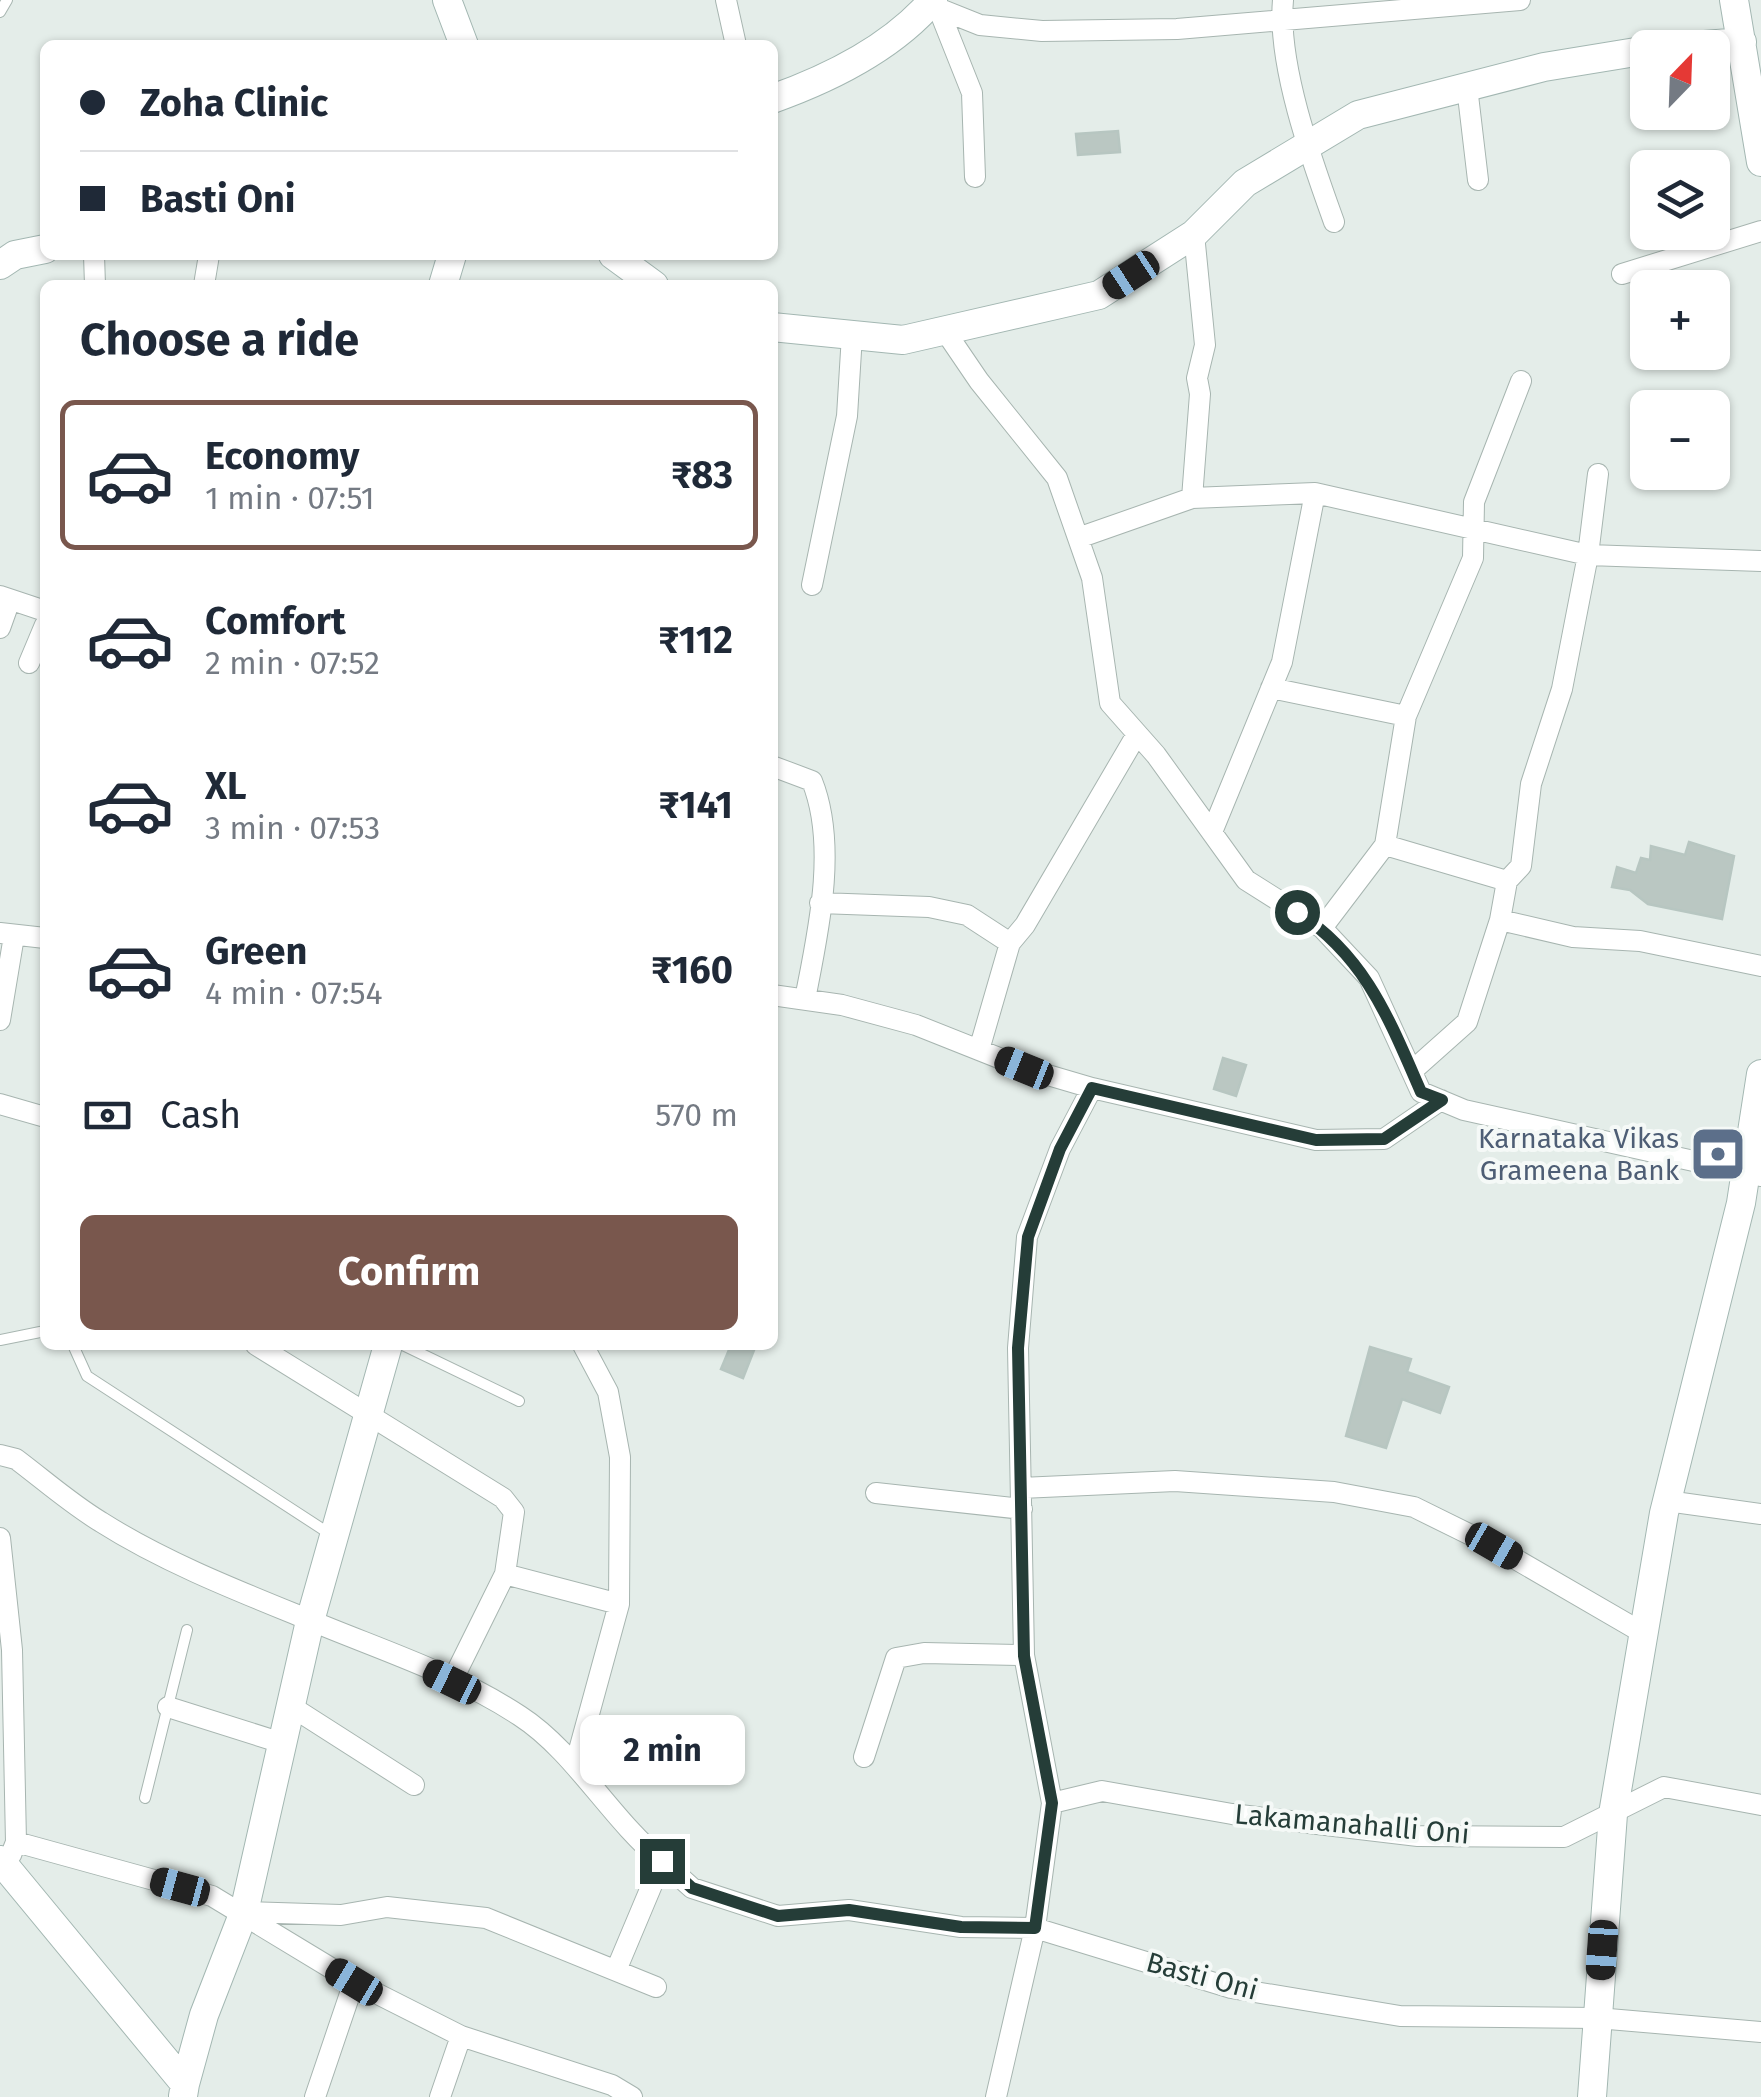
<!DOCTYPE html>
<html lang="en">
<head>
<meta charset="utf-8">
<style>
	:root { --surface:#fff; --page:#f6f6f7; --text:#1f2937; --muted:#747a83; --line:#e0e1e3; --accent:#79574d }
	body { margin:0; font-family:"Fira Sans",sans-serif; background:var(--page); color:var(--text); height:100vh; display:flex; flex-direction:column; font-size:38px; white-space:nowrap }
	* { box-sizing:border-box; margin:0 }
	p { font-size:32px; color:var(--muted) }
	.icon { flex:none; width:55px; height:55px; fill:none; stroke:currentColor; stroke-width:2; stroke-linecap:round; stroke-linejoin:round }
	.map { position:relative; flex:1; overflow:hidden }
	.panel { position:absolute; left:40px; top:280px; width:738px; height:1070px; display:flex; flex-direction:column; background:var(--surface); border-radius:15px; box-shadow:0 2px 8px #0004 }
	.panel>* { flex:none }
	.hud { position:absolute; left:40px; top:40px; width:738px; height:220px; border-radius:15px; box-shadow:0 2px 8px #0004; display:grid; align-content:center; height:220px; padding:0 40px; background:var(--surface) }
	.needle { width:65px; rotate:23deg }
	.tools { position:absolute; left:1630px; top:30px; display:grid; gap:20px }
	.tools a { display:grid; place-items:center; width:100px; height:100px; border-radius:15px; background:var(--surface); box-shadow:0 2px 8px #0004; font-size:50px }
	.end { position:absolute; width:45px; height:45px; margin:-22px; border:12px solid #253d38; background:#fff; box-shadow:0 0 0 5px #fff }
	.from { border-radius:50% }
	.bubble { position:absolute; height:70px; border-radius:15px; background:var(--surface); box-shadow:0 2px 8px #0004; font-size:32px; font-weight:700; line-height:70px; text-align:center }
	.car { position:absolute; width:30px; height:60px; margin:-30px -15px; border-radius:12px; box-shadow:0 0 8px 2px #0007; background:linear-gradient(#222 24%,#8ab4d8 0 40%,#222 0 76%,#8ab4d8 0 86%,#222 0) }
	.hud b { display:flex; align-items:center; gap:35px; height:95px; font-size:38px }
	.hud b+b { border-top:2px solid var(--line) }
	.hud i { width:25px; height:25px; background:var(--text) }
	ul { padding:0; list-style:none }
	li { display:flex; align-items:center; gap:30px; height:150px; margin:0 20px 15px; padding:0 20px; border:5px solid transparent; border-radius:15px }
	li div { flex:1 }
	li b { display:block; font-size:38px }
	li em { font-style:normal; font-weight:700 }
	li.active { border-color:var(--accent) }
	li>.icon { width:90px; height:90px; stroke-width:1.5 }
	h2 { padding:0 40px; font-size:45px; line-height:120px }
	.pay { display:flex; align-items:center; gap:25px; height:110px; padding:0 40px; font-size:38px }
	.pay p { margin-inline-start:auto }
	.primary-button { display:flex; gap:20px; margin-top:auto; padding:20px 40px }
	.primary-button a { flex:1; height:115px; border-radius:15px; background:var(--accent); color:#fff; font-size:40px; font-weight:700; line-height:115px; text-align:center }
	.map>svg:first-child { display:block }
</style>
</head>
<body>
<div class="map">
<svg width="1761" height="2097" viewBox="0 0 1761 2097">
	<rect width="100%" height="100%" fill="#e4ede9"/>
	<path fill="#bac7c2" stroke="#b7c6c1" stroke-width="2.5" d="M1118,131L1120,152L1078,155L1076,134Z
		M1689,842L1734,856L1722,919L1648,904L1630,890L1612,887L1617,867L1636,873L1641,858L1650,860L1651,846L1685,855Z
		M1223,1058L1246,1065L1236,1096L1214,1089Z
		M731,1345H756L743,1378L721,1369Z
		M1370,1347L1411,1359L1407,1372L1449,1387L1440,1413L1402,1399L1386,1448L1346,1436Z"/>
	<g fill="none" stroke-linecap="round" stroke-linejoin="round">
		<g stroke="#a7b5b0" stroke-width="12">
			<path id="lane" d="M0,12L7,0
				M0,1340L45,1331
				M73,1345L87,1376L330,1534
				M403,1345L519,1401
				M145,1798L187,1630"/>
		</g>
		<g stroke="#a7b5b0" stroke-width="22">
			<path id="street" d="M726,0L736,45
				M1283,0C1277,65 1312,161 1334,222
				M930,5L980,25L1042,31L1177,29L1520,0
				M939,10L972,93L975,177
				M1467,87L1478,180
				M94,255L95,285
				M1622,274L1761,231
				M204,285L209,255
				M945,331L979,381L1057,478L1092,578L1110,703L1156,755L1246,880L1322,928L1369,978L1421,1092L1464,1110L1761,1176
				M1192,498L1200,394L1197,378L1205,345L1194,234
				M1078,538L1192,498L1315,493L1588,555L1761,561
				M812,585L847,416L852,335
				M0,596L45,611
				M0,628L10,600
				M29,663L45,625
				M1271,688L1406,716
				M772,766L812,781C838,846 818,933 805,999
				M1212,832L1282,662L1315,493
				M1385,845L1507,881
				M820,903L929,907L967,915L1010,943
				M1500,920L1573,937L1640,941L1761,966
				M1322,928L1385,845L1406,716L1473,558L1474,502L1521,381
				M0,933L45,938
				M772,995L842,1005L916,1025L1024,1068L1092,1088L1316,1140L1384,1139L1441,1100
				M0,1020L14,936
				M979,1050L1010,943L1025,925L1137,734
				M1412,1071L1467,1022L1500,920L1507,881L1521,866L1531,784L1562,689L1588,555L1598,474
				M0,1104L45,1117
				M256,1345L503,1498L514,1512L505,1574L452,1681
				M0,1455L16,1459C44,1480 71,1504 101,1522C164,1562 238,1591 307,1619C378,1649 455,1673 520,1716C574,1751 610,1818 662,1861L617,1968
				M1021,1488L1175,1481L1334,1492L1414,1507L1493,1546L1643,1633
				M876,1493L1022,1509
				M1667,1501L1761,1514
				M0,1538L12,1650L16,1842L11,1855
				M505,1574L619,1604
				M168,1707L282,1743
				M292,1707L414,1785
				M864,1757L896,1658L924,1653L1024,1655
				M575,1765L619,1604L620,1457L608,1392L583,1345
				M1052,1803L1102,1791L1232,1814L1418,1836L1564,1837L1664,1787L1761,1805
				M16,1842L212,1896L354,1982L315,2097
				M662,1861L692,1888L778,1916L849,1910L961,1927L1035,1928L1231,1988L1400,2016L1597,2018L1761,2032
				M246,1912L341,1915L387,1907L486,1918L656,1987
				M354,1982L461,2036L612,2085L632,2097
				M440,2097L461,2036
				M996,2097L1035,1928L1052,1803L1024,1655L1018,1348L1027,1237L1060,1149L1092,1088"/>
		</g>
		<g stroke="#a3b7b2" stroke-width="30">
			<path id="secondary" d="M447,0L464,45
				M1734,0L1761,162
				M1667,48L1742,42
				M772,99C831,78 893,47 933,0
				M613,255L654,285
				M0,265L15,255L45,249
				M443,285L452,255
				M772,327L903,340L1099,295L1194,234L1245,183L1358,115L1544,67L1648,50
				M0,1860L185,2084L183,2096
				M185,2084L204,2015L244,1912L310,1621L388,1345
				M1592,2097L1613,1814L1664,1513L1741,1203L1761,1074"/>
		</g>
		<use href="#lane" stroke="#fff" stroke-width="10"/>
		<use href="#street" stroke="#fff" stroke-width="20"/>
		<use href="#secondary" stroke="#fff" stroke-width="28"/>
	</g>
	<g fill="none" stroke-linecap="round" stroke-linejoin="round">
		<path stroke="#253d38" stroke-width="12" d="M662,1861L692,1888L778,1916L849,1910L961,1927L1035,1928L1052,1803L1024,1656L1018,1348L1028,1237L1060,1149L1092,1088L1316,1140L1384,1139L1442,1100L1421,1092C1389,1019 1366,957 1297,912"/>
	</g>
	<defs>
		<g id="bank-square" transform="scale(2.875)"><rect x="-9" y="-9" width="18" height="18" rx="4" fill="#5c6f8a" stroke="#f5f9f7"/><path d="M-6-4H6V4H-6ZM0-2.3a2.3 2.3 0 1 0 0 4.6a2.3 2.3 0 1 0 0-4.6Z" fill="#fff"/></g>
	</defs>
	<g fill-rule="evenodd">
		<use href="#bank-square" x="1718" y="1154"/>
	</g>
	<g text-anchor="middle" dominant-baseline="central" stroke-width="8" stroke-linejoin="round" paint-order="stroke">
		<g font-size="28" fill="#4e5e75" stroke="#f5f9f7" text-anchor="end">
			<text x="1679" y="1138">Karnataka Vikas<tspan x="1679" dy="32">Grameena Bank</tspan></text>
		</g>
		<g font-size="28" fill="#253d38" stroke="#f5f9f7">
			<text transform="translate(1352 1824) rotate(5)">Lakamanahalli Oni</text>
			<text transform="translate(1202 1976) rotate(15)">Basti Oni</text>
		</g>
	</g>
</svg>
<div class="tools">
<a><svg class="needle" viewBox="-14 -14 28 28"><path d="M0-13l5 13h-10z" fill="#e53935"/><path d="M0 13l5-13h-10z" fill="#747a83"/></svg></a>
<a><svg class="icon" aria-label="layers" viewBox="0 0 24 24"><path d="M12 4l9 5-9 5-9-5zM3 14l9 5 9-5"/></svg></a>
<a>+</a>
<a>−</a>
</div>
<i class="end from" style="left:1297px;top:912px"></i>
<i class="end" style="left:662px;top:1861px"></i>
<div class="bubble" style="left:580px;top:1715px;width:165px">2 min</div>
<i class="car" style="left:1131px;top:275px;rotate:237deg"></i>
<i class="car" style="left:1024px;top:1068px;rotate:292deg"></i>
<i class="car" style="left:1494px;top:1546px;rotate:120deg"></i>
<i class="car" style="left:452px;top:1682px;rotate:296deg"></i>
<i class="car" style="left:180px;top:1887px;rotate:285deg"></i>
<i class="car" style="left:1602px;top:1950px;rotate:184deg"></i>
<i class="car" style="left:354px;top:1982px;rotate:301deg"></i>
<div class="hud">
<b><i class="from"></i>Zoha Clinic</b>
<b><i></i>Basti Oni</b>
</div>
<section class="panel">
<h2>Choose a ride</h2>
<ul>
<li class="active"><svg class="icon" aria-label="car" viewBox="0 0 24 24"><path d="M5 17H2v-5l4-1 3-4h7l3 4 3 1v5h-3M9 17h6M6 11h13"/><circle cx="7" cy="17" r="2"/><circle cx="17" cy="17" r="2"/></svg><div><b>Economy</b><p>1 min · 07:51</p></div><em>₹83</em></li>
<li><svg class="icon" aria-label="car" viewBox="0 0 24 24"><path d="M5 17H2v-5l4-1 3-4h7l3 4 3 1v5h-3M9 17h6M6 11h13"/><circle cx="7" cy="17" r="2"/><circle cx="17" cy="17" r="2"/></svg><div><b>Comfort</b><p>2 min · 07:52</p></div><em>₹112</em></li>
<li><svg class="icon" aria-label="car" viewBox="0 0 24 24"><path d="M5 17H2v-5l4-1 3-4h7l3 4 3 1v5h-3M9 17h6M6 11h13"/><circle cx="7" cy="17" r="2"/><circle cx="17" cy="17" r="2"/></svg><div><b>XL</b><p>3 min · 07:53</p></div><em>₹141</em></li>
<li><svg class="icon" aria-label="car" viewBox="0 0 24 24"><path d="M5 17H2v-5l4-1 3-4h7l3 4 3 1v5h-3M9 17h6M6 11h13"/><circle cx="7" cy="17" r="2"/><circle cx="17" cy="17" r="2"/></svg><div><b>Green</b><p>4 min · 07:54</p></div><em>₹160</em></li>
</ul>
<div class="pay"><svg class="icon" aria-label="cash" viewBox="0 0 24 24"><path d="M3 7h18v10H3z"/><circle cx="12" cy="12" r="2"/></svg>Cash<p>570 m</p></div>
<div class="primary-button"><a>Confirm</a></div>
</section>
</div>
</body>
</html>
